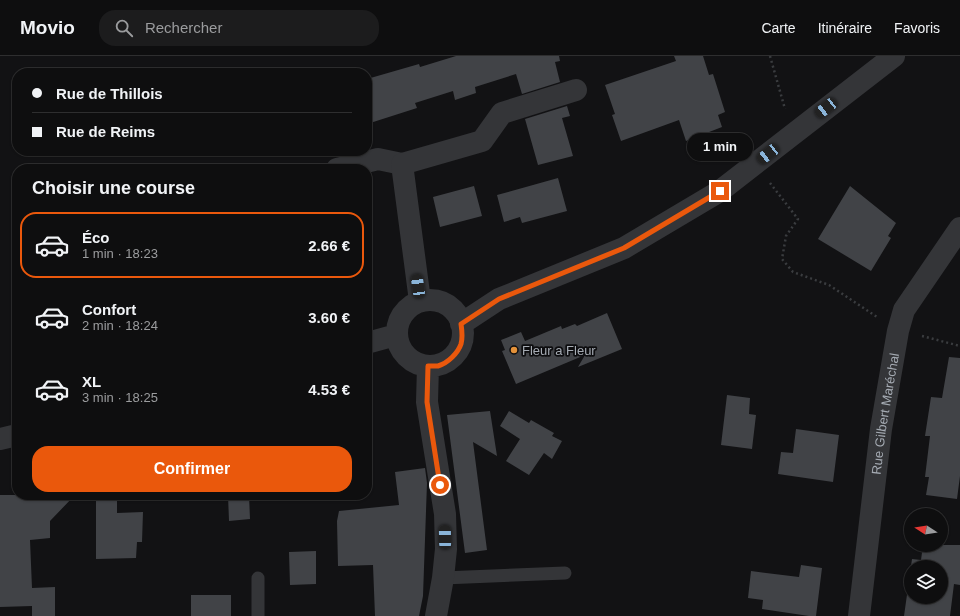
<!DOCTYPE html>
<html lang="fr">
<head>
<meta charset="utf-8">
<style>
	:root { --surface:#0e0e0f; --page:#1c1c1d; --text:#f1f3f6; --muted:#9b9c9e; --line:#2e2e2f; --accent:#ea580c }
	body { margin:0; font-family:Arial,sans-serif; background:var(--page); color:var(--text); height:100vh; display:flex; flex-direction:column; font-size:15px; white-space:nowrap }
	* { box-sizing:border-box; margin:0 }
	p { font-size:13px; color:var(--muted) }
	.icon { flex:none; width:22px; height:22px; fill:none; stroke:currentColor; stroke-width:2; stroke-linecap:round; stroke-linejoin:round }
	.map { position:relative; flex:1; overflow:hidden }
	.details { position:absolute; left:12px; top:108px; width:360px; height:336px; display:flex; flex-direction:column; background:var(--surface); border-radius:16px; box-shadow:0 1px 3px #0004,0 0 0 1px var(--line) }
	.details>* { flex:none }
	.hud { position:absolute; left:12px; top:12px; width:360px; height:88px; border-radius:16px; box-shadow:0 1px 3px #0004,0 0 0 1px var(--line); display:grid; align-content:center; height:88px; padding:0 20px; background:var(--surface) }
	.needle { width:26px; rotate:282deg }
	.tools { position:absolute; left:904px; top:452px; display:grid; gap:8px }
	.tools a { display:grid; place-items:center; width:44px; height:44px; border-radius:50%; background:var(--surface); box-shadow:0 1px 3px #0004,0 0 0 1px var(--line); font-size:20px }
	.end { position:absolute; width:18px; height:18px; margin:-9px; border:5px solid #ea580c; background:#fff; box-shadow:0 0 0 2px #fff }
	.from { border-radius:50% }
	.bubble { position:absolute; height:28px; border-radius:14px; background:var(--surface); box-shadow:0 1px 3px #0004,0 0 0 1px var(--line); font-size:13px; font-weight:600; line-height:28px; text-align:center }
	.car { position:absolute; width:12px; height:24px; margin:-12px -6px; border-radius:5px; box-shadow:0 0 3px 1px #0007; background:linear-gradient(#222 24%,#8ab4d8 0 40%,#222 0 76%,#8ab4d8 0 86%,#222 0) }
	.hud b { display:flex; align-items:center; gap:14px; height:38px; font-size:15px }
	.hud b+b { border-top:1px solid var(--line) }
	.hud i { width:10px; height:10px; background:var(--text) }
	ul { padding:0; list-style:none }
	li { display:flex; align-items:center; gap:12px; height:66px; margin:0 8px 6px; padding:0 12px; border:2px solid transparent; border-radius:16px }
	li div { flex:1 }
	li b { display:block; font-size:15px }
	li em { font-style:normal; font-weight:600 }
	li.current { border-color:var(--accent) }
	li>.icon { width:36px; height:36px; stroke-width:1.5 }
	h2 { padding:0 20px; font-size:18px; line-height:48px }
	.button { display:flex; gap:8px; margin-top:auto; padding:8px 20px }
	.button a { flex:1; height:46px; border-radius:16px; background:var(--accent); color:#fff; font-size:16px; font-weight:600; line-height:46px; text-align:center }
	header { display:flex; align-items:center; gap:24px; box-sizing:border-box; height:56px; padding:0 20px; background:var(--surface); border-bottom:1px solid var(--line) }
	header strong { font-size:19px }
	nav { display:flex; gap:22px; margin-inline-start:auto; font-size:14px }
	.search { width:280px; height:36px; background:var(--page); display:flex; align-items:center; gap:10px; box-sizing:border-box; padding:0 14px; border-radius:16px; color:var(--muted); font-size:15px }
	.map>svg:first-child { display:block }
</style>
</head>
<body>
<header>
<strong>Movio</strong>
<div class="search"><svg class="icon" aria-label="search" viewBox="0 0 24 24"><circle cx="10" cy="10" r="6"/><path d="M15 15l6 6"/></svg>Rechercher</div>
<nav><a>Carte</a><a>Itinéraire</a><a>Favoris</a></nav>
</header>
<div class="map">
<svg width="960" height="560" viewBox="0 0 960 560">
	<rect width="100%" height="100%" fill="#121214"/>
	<path fill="#414347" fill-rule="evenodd" d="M456,0H559L560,5L555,6L560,26L522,38L516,18L475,31L476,37L455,44L453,35L415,47L417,52L367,68V23L419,8L420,11Z
		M674,0H703L709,19L713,18L725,56L718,59L722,71L686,85L679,64L621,85L612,59L615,58L605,29L676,5Z
		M567,50L570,60L562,62L573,100L538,109L525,63Z
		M558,122L567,155L522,167L520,161L504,166L497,139Z
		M474,130L482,160L440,171L433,141Z
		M850,130L896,167L888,180L891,182L871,215L818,183Z
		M607,257L622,293L578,311L585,299L516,328L502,295L505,294L501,284L521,276L525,285L561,270L562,273L575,268L577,270Z
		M949,301L960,302V420L957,443L926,439L929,421H925L930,380H925L931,341L942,342Z
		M727,339L750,342L749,358L756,359L752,393L721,389Z
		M490,355L497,400L473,386L487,494L465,497L447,359Z
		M509,355L529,367L531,364L554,377L552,380L562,385L552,403L544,397L529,419L506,405L520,383L500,370Z
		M796,373L839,379L833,426L778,418L781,396L793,397Z
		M425,412L427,427L423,540L419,560H375L373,509L338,510L337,465L339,455L399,449L395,416Z
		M0,439H75L50,465V482L30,484L32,532L55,531V560H32V550L0,551Z
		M96,439H117V457L143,456L142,486H137L136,502L96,503Z
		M228,439H249L250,463L229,465Z
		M923,489H960V529L954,528L950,560H904L912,503L921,504ZM911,511H941V541H911Z
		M316,495V528L290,529L289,496Z
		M801,509L822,512L816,560H809L762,553L763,544L748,542L751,515L799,521Z
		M191,539H231V560H191Z"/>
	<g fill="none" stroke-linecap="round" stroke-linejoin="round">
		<path stroke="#3a3c3f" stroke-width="2.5" stroke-dasharray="2 3" stroke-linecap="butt" d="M770,0L785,53
			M770,127L798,163L786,180L782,203L793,216L829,229L877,261
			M922,280L960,290"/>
		<path stroke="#343538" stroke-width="13" d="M258,522V560
			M443,522L565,517"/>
		<g stroke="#343538" stroke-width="22">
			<path d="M337,113L378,103L402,108"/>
			<path d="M420,245L402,108L482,85L502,57L576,34"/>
			<path id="s1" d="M859,560L881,373L898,275L904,254L960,172"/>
		</g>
		<path stroke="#343538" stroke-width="22" d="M397 277a33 33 0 1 1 66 0a33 33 0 1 1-66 0Z
			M461,268L499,243L624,192L720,135L894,0
			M367,287L396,279
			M428,310L427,346L445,458L446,493L443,522L436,560
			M0,383L17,379"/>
	</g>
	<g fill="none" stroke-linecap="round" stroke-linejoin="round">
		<path stroke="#ea580c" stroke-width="5" d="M440,429L427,346L428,310C431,310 435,310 438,310C448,307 458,297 461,288C463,281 462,275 461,268L499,243L624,192L720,135"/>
	</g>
	<circle fill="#e4923a" stroke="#0d0d0f" stroke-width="1.5" cx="514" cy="294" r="4"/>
	<g text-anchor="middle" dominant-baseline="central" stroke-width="3.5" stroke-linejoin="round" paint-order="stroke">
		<g font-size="13" fill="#a5abb3" stroke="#0d0d0f" text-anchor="start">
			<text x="522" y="294">Fleur a Fleur</text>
		</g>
		<g font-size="13" fill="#a5abb3" stroke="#0d0d0f">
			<text stroke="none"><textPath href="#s1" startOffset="204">Rue Gilbert Maréchal</textPath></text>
		</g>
	</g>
</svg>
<div class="tools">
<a><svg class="needle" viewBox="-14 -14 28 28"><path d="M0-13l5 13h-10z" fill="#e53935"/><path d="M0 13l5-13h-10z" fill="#9b9c9e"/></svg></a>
<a><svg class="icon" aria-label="layers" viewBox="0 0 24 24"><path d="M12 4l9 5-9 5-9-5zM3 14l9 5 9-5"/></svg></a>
</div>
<i class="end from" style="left:440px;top:429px"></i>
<i class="end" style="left:720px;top:135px"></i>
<div class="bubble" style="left:687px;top:77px;width:66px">1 min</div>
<i class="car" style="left:826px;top:52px;rotate:232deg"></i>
<i class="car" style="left:768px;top:98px;rotate:232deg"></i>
<i class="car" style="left:418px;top:230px;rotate:352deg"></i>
<i class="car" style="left:445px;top:481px;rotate:359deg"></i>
<div class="hud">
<b><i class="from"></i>Rue de Thillois</b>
<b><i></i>Rue de Reims</b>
</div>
<section class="details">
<h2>Choisir une course</h2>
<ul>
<li class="current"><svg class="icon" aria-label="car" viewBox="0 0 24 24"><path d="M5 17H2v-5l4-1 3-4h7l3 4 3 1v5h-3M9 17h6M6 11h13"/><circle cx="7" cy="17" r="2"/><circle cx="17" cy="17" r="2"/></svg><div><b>Éco</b><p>1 min · 18:23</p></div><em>2.66 €</em></li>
<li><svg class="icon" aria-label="car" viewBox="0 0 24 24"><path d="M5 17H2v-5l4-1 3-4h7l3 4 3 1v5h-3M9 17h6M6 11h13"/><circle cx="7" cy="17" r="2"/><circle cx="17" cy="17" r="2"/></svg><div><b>Confort</b><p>2 min · 18:24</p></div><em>3.60 €</em></li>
<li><svg class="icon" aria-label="car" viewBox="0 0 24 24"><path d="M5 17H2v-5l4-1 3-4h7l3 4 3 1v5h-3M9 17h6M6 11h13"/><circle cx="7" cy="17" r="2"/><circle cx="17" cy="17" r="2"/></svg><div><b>XL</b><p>3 min · 18:25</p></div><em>4.53 €</em></li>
</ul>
<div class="button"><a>Confirmer</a></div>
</section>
</div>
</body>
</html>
